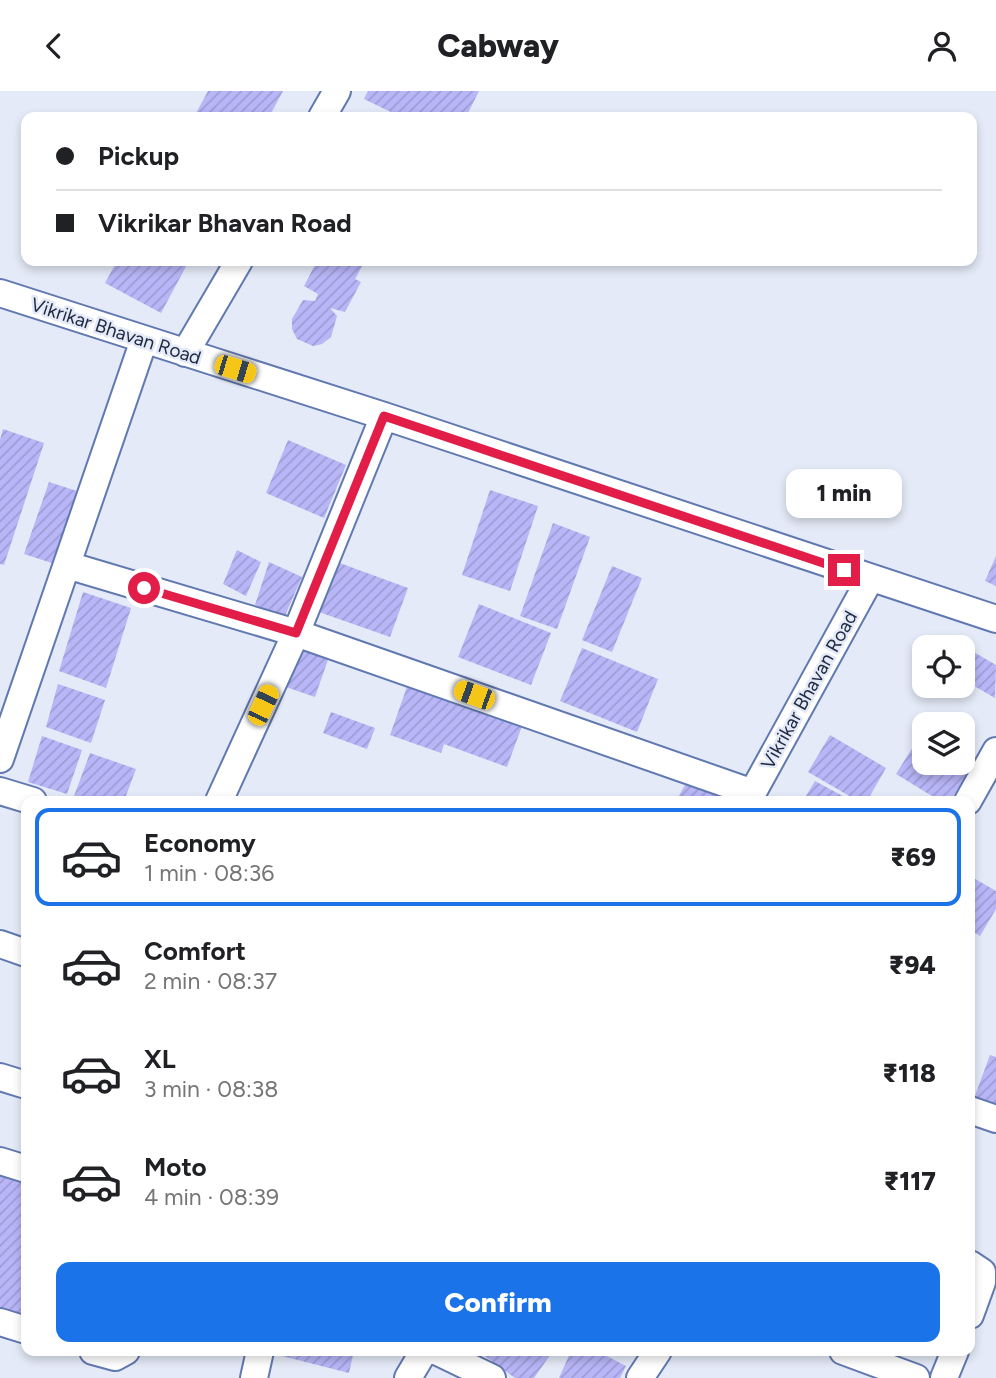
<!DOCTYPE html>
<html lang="en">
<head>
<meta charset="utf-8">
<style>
	:root { --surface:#fff; --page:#f6f6f6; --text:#202124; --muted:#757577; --line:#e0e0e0; --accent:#1a73e8 }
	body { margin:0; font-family:Figtree,sans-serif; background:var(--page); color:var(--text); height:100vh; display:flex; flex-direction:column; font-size:26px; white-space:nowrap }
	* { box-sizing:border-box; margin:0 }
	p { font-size:23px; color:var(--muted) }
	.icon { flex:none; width:38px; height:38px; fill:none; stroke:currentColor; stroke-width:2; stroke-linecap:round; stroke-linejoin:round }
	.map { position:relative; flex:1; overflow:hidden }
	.side { position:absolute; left:21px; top:705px; width:954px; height:560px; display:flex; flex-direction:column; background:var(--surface); border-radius:14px; box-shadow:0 4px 10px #0003 }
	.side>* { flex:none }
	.guide { position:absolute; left:21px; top:21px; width:956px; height:154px; border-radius:14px; box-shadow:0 4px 10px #0003; display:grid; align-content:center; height:154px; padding:0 35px; background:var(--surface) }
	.controls { position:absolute; left:912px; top:544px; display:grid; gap:14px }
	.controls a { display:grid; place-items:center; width:63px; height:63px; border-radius:14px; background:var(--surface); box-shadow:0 4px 10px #0003; font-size:35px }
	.end { position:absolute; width:32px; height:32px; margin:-16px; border:9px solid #e11d48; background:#fff; box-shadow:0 0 0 4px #fff }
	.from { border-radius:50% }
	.bubble { position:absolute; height:49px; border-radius:14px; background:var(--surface); box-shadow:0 4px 10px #0003; font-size:23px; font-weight:800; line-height:49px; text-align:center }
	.car { position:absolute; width:21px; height:42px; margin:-21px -10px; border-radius:9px; box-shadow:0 0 5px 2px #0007; background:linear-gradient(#f5c518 24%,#345 0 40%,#f5c518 0 76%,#345 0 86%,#f5c518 0) }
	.guide b { display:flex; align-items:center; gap:24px; height:66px; font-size:26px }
	.guide b+b { border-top:2px solid var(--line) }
	.guide i { width:18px; height:18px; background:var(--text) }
	ul { padding:12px 0 0; list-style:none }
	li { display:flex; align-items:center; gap:21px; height:98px; margin:0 14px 10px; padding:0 21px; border:4px solid transparent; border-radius:14px }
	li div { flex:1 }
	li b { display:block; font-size:26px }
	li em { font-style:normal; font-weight:800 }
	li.on { border-color:var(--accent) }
	li>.icon { width:63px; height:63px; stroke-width:1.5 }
	.button { display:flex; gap:14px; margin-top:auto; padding:14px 35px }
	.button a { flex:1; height:80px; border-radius:14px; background:var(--accent); color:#fff; font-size:28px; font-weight:800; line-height:80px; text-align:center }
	header { display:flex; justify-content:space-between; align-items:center; height:91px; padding:0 35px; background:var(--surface); font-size:32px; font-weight:800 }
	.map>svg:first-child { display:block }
</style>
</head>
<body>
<header><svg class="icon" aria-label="back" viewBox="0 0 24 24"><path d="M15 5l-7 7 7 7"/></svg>Cabway<svg class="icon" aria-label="person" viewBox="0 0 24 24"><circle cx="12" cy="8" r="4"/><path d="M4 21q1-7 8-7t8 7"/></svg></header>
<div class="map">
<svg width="996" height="1287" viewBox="0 0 996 1287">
	<defs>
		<pattern id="building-hatch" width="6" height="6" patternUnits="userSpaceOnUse" patternTransform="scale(1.75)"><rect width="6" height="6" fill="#b8b6f7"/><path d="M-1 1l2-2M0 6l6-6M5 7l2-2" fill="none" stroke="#9e9cd5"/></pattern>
	</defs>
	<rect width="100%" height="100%" fill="#e4eaf7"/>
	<path fill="url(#building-hatch)" d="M208,0H283L269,26H194Z
		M368,0H479L466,26H401L364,8Z
		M117,170H189L161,222L105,192Z
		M317,170H365L355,188L361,191L345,221L330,217L337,225L331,246L322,253L313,255L297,248L292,238V228L303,209L315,210L318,203L304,195Z
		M3,338L44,352L4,474L0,473V349Z
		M288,349L346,374L324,427L266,402Z
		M49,391L83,402L58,474L24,463Z
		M490,399L538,415L510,500L462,484Z
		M553,432L590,446L557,538L520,525Z
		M237,459L261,471L246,505L223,493Z
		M996,465V495L985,490Z
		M269,471L302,486L284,527L255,514Z
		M337,471L408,497L390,546L319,521Z
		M612,475L642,487L612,561L582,549Z
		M83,501L131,517L106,597L59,580Z
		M479,513L551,542L531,594L458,566Z
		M302,553L330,563L315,606L286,596Z
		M582,557L658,588L637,641L560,610Z
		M967,557L996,574L995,607L962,588V565Z
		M58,593L105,609L91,652L46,636Z
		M408,593L525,627L507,676L444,653L441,662L390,644Z
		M331,621L375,637L367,658L323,642Z
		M830,644L886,677L867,710H858L808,681Z
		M42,645L82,659L67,703L28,691Z
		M918,648L924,651V672H957L969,680L950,710H940L896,683Z
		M90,662L136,678L124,710H88L74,705Z
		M689,687L720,698L713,710H676Z
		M815,690L852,710H803Z
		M970,785L996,800V818L980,845L970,839Z
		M990,964L996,966V1022L972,1013Z
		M0,1076L26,1086V1229L0,1220Z
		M283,1260H354L349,1282L282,1265Z
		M478,1260H553L534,1287H515Z
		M571,1260H597L626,1275L620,1287H559Z"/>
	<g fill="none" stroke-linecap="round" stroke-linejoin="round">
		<g stroke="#6179b1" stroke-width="30">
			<path id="minor" d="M322,26L337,0
				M0,202L384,325L996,528
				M185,262L239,170
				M384,325L296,542L753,702
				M67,474L296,542L219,710
				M0,668L144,249
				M0,700L33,710
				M748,710L870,488
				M968,710L996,660
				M0,853L26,862
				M0,986L26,994
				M970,1019L996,1028
				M0,1070L26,1078
				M970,1173L982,1181V1191L970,1224
				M0,1231L26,1239
				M93,1260L115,1266L126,1260
				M436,1260L492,1287
				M843,1260L916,1287
				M254,1287L260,1260
				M408,1287L424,1260
				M640,1287L658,1260
				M944,1287L955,1260"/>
		</g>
		<use href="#minor" stroke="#fff" stroke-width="26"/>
	</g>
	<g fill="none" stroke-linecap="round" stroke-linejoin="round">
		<path stroke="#e11d48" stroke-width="9" d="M144,497L296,542L384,325L844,479"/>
	</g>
	<g text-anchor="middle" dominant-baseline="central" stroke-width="5" stroke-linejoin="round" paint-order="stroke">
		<g font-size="19" fill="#1f2941" stroke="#e4eaf7">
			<text transform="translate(116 240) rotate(18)">Vikrikar Bhavan Road</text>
			<text transform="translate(809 599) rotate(-61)">Vikrikar Bhavan Road</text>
		</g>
	</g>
</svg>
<div class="controls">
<a><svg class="icon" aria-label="locate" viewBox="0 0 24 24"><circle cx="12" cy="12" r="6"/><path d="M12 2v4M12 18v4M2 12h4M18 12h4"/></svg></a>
<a><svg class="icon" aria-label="layers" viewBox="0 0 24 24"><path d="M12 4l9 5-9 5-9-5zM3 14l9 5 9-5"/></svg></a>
</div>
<i class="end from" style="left:144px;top:497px"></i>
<i class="end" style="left:844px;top:479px"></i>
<div class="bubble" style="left:786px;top:378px;width:116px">1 min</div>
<i class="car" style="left:235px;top:278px;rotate:107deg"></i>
<i class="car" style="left:474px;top:604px;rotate:290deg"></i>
<i class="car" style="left:263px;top:614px;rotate:25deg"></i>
<div class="guide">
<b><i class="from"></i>Pickup</b>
<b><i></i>Vikrikar Bhavan Road</b>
</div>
<section class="side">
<ul>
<li class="on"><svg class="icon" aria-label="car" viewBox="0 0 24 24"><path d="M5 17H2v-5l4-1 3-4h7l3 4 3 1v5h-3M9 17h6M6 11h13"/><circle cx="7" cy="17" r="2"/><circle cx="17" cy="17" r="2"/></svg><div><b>Economy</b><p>1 min · 08:36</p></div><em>₹69</em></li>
<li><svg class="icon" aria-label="car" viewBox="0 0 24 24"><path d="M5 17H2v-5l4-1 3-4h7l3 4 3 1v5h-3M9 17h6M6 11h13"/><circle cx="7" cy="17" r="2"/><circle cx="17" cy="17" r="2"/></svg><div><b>Comfort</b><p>2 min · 08:37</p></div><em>₹94</em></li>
<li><svg class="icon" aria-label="car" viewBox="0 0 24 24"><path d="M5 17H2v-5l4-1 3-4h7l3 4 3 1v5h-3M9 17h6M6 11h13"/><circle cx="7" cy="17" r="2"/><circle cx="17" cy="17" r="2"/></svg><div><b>XL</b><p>3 min · 08:38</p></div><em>₹118</em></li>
<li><svg class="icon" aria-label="car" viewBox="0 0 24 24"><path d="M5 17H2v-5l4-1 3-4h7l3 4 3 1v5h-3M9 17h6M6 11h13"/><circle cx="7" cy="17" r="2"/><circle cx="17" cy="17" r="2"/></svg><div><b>Moto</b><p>4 min · 08:39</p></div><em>₹117</em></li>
</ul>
<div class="button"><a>Confirm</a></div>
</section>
</div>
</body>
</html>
